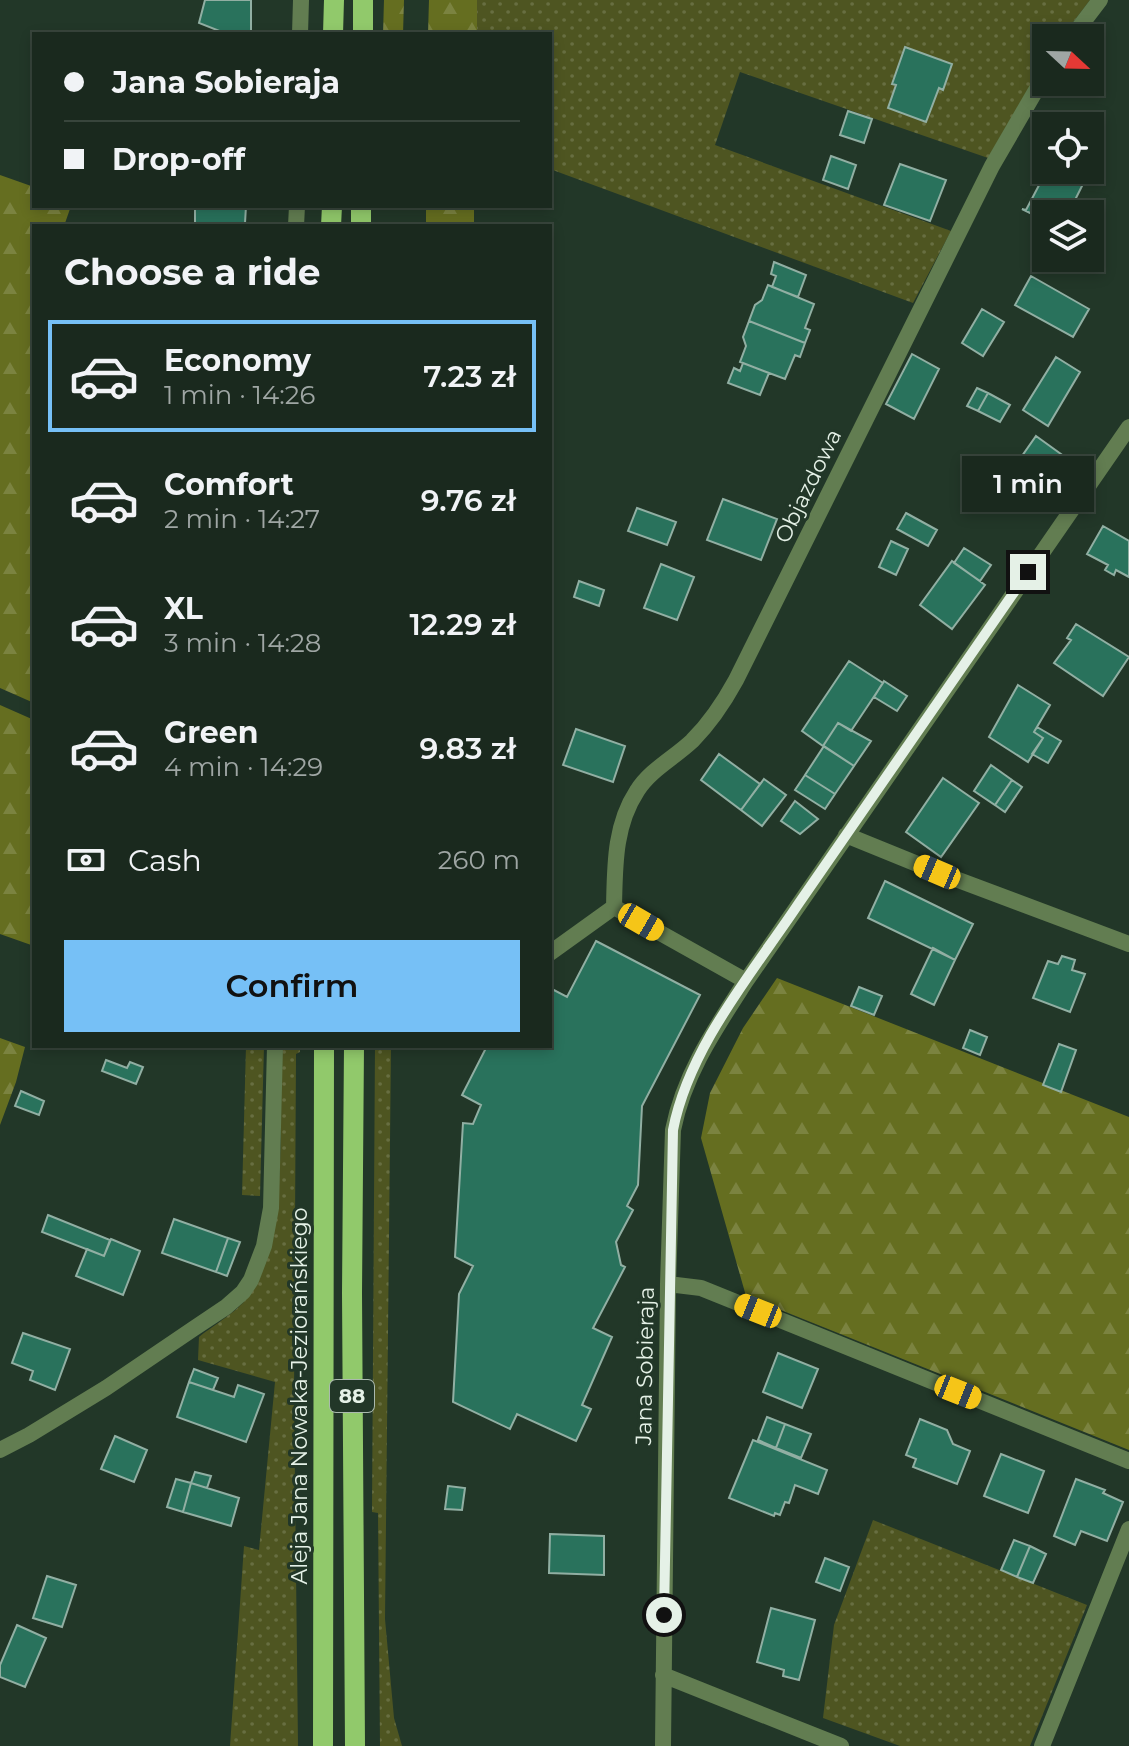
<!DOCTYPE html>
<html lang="en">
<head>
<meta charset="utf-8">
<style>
	:root { --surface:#1a291e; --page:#233127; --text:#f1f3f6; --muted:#9fa6a4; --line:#38453c; --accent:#76c0f6 }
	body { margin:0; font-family:Montserrat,sans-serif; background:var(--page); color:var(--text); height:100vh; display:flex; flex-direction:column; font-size:30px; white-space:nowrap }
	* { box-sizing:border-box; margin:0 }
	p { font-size:26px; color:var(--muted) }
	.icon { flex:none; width:44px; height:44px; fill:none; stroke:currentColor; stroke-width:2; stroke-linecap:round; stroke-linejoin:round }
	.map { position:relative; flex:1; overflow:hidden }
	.side { position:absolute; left:32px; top:224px; width:520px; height:824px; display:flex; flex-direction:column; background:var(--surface); border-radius:0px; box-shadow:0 4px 12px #0003,0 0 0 2px var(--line) }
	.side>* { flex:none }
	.guide { position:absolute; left:32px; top:32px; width:520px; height:176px; border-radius:0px; box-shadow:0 4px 12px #0003,0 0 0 2px var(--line); display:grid; align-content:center; height:176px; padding:0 32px; background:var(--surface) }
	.needle { width:52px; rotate:112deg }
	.tools { position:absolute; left:1032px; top:24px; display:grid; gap:16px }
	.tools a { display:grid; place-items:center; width:72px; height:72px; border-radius:0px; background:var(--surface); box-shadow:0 4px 12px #0003,0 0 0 2px var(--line); font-size:40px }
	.end { position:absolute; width:36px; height:36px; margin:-18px; border:10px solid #e5f1e7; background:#111; box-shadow:0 0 0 4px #111 }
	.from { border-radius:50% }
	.bubble { position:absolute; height:56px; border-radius:0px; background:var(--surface); box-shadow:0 4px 12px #0003,0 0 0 2px var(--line); font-size:26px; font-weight:600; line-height:56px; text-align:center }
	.car { position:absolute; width:24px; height:48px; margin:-24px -12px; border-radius:10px; box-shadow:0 0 6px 2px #0007; background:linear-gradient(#f5c518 24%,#345 0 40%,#f5c518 0 76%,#345 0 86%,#f5c518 0) }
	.guide b { display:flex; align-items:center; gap:28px; height:76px; font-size:30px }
	.guide b+b { border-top:2px solid var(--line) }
	.guide i { width:20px; height:20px; background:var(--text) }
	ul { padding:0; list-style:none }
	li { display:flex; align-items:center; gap:24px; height:112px; margin:0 16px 12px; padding:0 16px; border:4px solid transparent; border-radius:0px }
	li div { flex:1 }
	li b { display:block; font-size:30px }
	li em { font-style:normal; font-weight:600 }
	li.active { border-color:var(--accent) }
	li>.icon { width:72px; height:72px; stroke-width:1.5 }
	h2 { padding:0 32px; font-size:36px; line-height:96px }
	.pay { display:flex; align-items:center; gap:20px; height:88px; padding:0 32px; font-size:30px }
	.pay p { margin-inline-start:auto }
	.button { display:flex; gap:16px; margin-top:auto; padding:16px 32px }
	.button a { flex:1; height:92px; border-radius:0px; background:var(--accent); color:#111; font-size:32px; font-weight:600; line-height:92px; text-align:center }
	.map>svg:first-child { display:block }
</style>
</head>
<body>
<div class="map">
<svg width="1129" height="1746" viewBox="0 0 1129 1746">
	<defs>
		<pattern id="grass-dots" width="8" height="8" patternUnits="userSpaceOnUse" patternTransform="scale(2)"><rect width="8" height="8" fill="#4e5521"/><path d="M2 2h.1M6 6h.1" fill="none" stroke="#676e41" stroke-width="1.8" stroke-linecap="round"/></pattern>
		<pattern id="forest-firs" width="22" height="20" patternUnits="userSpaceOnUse" patternTransform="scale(2)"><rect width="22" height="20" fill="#656e20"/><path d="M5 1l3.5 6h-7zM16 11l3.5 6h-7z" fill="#7b8340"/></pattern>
	</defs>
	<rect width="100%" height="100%" fill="#223728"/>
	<path fill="url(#grass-dots)" d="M477,0H1090L1061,38H1046V58L988,158L740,72L715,145L951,231L913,303L550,169V34H477Z
		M246,1046H264L260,1196L242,1195Z
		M281,1046H300V1052L296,1054L294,1396L298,1746H230L244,1546L259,1550L275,1382L198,1360L199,1337C215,1324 239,1311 250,1294C288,1239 280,1113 281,1046Z
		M375,1046H391L385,1619L394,1718L402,1746H380L378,1513L372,1512Z
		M873,1520L1087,1605L1030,1746H900L823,1718L834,1625Z"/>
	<path fill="url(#forest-firs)" d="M384,0H404L403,34H383Z
		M429,0H477V34H428Z
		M0,175L34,187V206H71L64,226H34V703L0,688Z
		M426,206H474V226H426Z
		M0,705L34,720V946L0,934Z
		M777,978L1129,1117V1450L746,1296L701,1138L710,1093L743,1028Z
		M0,1038L25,1047L16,1082L0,1125Z"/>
	<path fill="#29725c" stroke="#91afa3" stroke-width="2" d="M205,0H251V34H227L199,23Z
		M905,47L952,64L943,90L939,88L926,122L888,108L896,85L892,84Z
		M848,111L872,119L864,143L840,135Z
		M831,156L856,165L848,189L823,180Z
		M900,164L946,180L930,221L884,205Z
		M1047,170H1090L1074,202L1068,200L1061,214H1046V221L1022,209L1026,210Z
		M195,206H246L245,223H195Z
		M774,262L806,275L798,297L772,287L776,276L771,274Z
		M1031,276L1089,309L1073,337L1015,305Z
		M768,285L814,304L805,328L810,330L805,343L749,321L755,305L762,300Z
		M982,309L1004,322L983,356L962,343Z
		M749,321L805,343L800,357L795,355L785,379L740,362L746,346L743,337Z
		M912,354L939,369L914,419L886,404Z
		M1056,357L1080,372L1048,426L1023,410Z
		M743,363L769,373L760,395L728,383L734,368L740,371Z
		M977,388L988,393L978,411L967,406Z
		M988,393L1010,405L1000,422L978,411Z
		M1036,436L1072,462L1037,511L1001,486Z
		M723,499L777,519L761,560L707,540Z
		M637,508L676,522L667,545L628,531Z
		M906,513L937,530L928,546L897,529Z
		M1103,526L1129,541V577L1116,570L1114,575L1105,570L1108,565L1087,554Z
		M891,541L908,549L896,575L879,567Z
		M964,548L991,565L980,581L954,563Z
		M952,561L985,585L952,629L920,605Z
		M661,564L694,577L677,620L644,608Z
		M579,581L604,590L599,606L574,597Z
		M1076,624L1129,657L1103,696L1054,663L1071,640L1067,638Z
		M849,661L883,683L851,731L838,723L823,746L802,731Z
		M884,681L907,696L897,711L874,697Z
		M1018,685L1050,705L1034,732L1043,738L1028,762L989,737Z
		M838,723L871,741L854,766L823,746Z
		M1037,727L1061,741L1048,763L1032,754L1043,738L1034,732Z
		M576,729L625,746L613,782L563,765Z
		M824,746L854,766L835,794L805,775Z
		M719,754L760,784L741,810L701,780Z
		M991,765L1012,780L995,805L974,791Z
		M805,775L835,794L825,809L795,790Z
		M943,778L979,803L941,857L906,832Z
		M764,779L786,795L762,826L741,810Z
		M1012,780L1022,787L1005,812L995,805Z
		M795,801L818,819L800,834L781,821Z
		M885,881L973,924L955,960L868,918Z
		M596,941L700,995L642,1106L638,1185L627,1206L633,1210L616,1242L621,1265L625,1267L593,1328L612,1337L582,1405L591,1409L576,1441L517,1414L510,1429L453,1402L459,1294L473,1266L455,1257L463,1123L473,1124L481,1105L462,1095L487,1046H550V988L567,997Z
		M933,948L955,960L934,1005L911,994Z
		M1062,956L1075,960L1072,970L1085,974L1070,1012L1033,998L1048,961L1058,964Z
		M859,987L882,996L874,1015L851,1006Z
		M970,1030L987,1037L980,1055L963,1048Z
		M1059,1044L1076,1050L1061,1092L1043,1085Z
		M106,1060L127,1068L130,1062L143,1067L136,1084L102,1071Z
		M21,1091L44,1101L39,1115L15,1106Z
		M48,1215L110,1240L104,1256L42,1232Z
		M174,1219L228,1238L216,1272L162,1253Z
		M228,1238L240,1242L227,1276L216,1272Z
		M111,1239L140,1251L123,1295L76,1276L87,1249L104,1256Z
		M23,1333L70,1349L55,1390L30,1380L33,1371L12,1363Z
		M778,1353L818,1369L802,1408L763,1392Z
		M194,1369L218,1378L213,1390L189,1382Z
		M189,1382L234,1397L238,1385L264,1394L246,1442L177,1417Z
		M767,1417L785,1424L776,1448L758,1440Z
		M920,1419L947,1430L953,1444L970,1451L957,1484L913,1467L916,1459L906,1455Z
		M785,1424L811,1434L801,1458L776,1448Z
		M115,1436L147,1450L134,1482L101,1469Z
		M753,1440L827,1470L818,1494L795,1485L789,1503L785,1502L780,1515L775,1513L774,1516L729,1498Z
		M1001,1454L1044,1471L1028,1513L984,1496Z
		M195,1472L211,1476L207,1488L191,1483Z
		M176,1479L191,1483L183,1512L167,1507Z
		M1076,1479L1105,1490L1103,1493L1123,1502L1107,1541L1081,1531L1075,1545L1054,1536Z
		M191,1483L239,1498L231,1526L183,1512Z
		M448,1486L465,1488L462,1510L445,1509Z
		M550,1534L604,1536V1575L549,1573Z
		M1014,1540L1030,1546L1017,1577L1001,1570Z
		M1030,1546L1046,1554L1033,1583L1017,1577Z
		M825,1558L849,1567L840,1591L816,1582Z
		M47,1576L76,1585L62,1627L33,1618Z
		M771,1608L815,1620L799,1680L783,1676L784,1670L757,1662Z
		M17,1625L46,1638L25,1687L0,1677V1665Z"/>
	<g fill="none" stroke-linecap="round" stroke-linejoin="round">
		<path stroke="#627d51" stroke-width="16" d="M300,34L301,0
			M1071,38L1100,0
			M296,226L297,206
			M846,835L937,872L1129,944
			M614,907C615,867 614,826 637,791C650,770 674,758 692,741C710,723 724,702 736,680L992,166L1046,73
			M614,907L746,981
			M550,953L614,907
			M668,1284L701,1288L1129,1461
			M0,1450L29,1435L106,1388L193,1329L226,1307L243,1292L251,1280L264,1246L271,1208L275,1046
			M663,1675L841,1746
			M663,1746L668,1284L673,1130C684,1074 715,1029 746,981L1129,427
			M1042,1746L1129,1529"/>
		<path stroke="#91c96b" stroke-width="20" d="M333,34L334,0
			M363,34V0
			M331,226L332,206
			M361,226V206
			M354,1046L352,1293L355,1746
			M323,1746L324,1046"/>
	</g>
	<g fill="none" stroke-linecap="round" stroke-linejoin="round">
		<path stroke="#e5f1e7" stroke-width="10" d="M664,1615L673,1130C689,1047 753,972 799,903C875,792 952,683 1028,572"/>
	</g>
	<g text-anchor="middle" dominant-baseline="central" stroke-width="6" stroke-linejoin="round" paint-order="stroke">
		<rect fill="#223728" stroke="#aab9ae" stroke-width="2" x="330" y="1380" width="44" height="32" rx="6"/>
		<g font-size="20" font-weight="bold" fill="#e5f1e7">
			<text x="352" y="1396">88</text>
		</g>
		<g font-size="22" fill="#e5f1e7" stroke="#223728">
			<text transform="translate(808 486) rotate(-64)">Objazdowa</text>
			<text transform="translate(645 1366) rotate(-89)">Jana Sobieraja</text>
			<text transform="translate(299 1396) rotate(-90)">Aleja Jana Nowaka-Jeziorańskiego</text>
		</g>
	</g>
</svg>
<div class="tools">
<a><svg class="needle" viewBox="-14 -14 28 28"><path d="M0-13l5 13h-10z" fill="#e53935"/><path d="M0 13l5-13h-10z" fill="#9fa6a4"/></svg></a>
<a><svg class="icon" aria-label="locate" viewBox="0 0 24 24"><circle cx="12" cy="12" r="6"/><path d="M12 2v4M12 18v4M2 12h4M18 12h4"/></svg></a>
<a><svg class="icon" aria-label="layers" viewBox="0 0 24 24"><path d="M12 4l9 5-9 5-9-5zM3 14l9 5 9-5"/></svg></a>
</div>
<i class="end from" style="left:664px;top:1615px"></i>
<i class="end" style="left:1028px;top:572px"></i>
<div class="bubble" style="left:962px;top:456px;width:132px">1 min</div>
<i class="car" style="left:937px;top:872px;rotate:293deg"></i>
<i class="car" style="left:641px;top:922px;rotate:120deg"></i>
<i class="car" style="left:758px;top:1311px;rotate:292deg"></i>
<i class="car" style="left:958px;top:1392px;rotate:112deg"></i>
<div class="guide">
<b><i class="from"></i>Jana Sobieraja</b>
<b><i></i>Drop-off</b>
</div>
<section class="side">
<h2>Choose a ride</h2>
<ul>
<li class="active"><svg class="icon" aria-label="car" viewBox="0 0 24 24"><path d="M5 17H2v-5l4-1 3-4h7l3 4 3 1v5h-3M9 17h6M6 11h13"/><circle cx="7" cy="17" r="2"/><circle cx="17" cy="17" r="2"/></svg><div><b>Economy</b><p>1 min · 14:26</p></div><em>7.23 zł</em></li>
<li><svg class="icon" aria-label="car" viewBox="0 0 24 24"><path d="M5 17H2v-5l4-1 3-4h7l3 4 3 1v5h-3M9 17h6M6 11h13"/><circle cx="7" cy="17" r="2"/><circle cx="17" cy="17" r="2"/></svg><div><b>Comfort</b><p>2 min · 14:27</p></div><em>9.76 zł</em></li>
<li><svg class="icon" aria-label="car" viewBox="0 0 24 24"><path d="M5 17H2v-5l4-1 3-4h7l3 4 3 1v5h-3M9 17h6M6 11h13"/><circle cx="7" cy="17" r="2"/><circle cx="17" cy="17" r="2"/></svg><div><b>XL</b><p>3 min · 14:28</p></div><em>12.29 zł</em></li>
<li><svg class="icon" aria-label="car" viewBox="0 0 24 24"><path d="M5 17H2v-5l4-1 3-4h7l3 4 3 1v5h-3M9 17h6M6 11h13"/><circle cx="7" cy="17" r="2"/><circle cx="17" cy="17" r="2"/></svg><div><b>Green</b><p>4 min · 14:29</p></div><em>9.83 zł</em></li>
</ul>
<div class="pay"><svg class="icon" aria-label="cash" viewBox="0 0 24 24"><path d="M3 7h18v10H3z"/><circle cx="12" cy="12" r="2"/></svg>Cash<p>260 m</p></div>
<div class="button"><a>Confirm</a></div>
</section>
</div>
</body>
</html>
